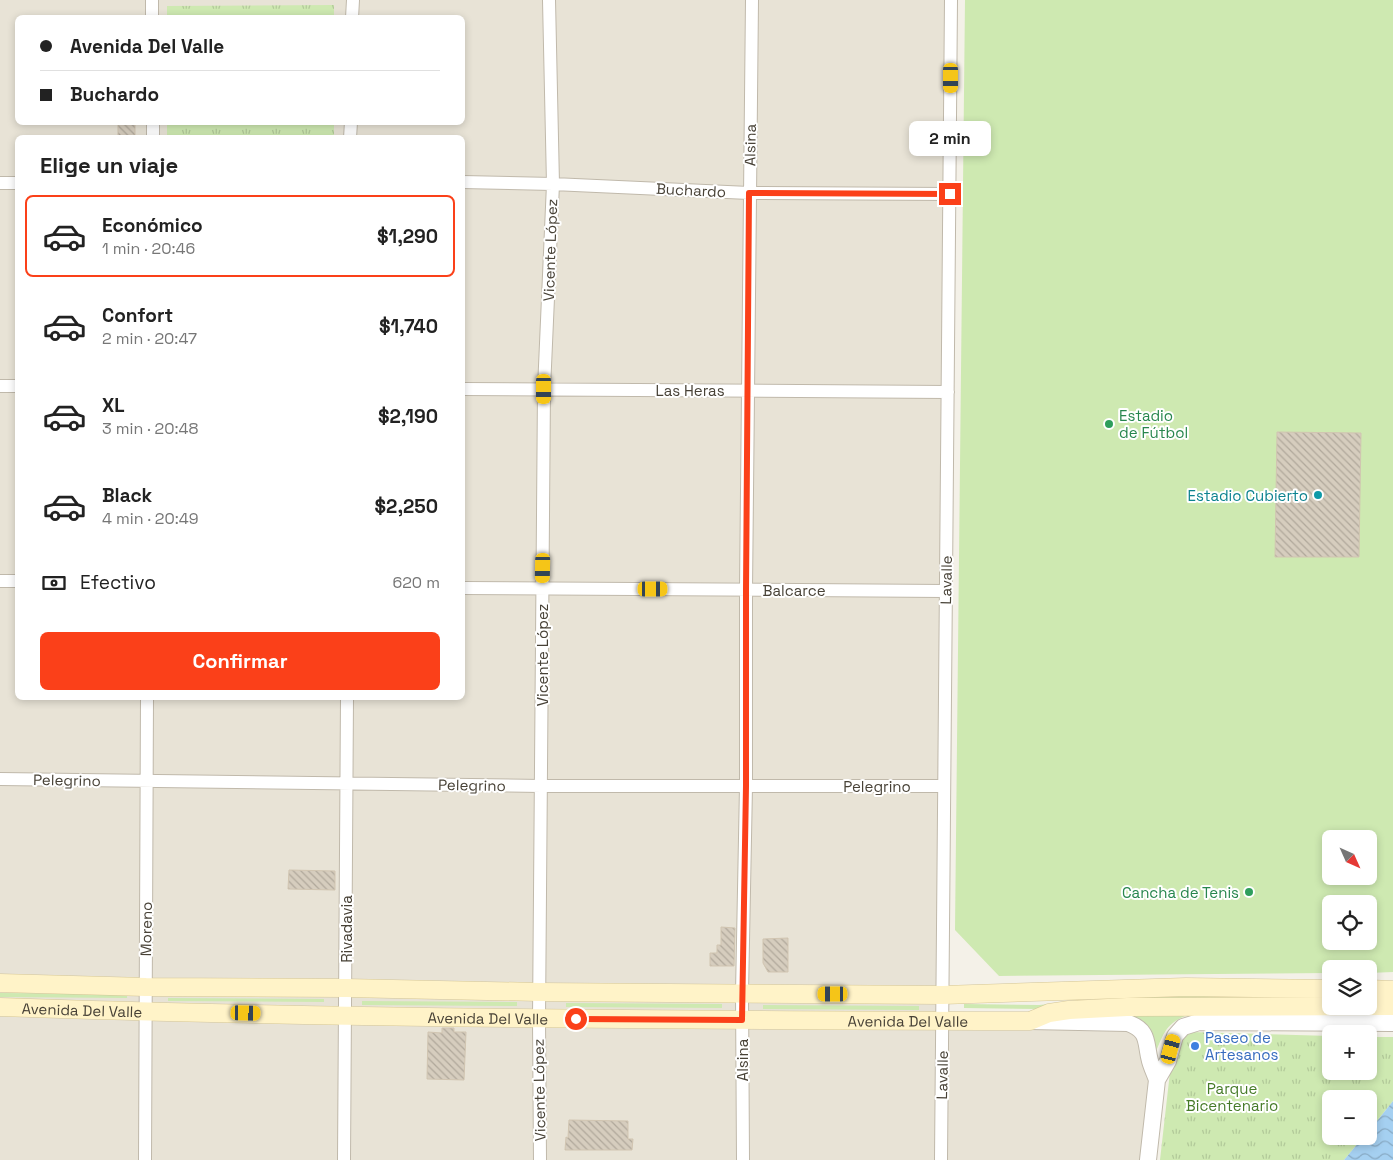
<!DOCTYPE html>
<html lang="es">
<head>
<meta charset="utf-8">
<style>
	:root { --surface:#fff; --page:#f2f2f2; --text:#222; --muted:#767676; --line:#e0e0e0; --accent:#fb4019 }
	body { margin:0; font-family:"Space Grotesk",sans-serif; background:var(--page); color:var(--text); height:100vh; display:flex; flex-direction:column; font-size:19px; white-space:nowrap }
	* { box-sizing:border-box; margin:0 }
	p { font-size:16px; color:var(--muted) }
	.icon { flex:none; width:28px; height:28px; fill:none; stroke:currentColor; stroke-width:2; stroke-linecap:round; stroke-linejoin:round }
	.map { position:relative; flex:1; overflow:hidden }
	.sheet { position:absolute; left:15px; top:135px; width:450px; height:565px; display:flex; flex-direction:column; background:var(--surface); border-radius:8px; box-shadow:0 2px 8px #0003 }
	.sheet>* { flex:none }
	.banner { position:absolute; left:15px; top:15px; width:450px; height:110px; border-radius:8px; box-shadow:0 2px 8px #0003; display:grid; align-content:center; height:110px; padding:0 25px; background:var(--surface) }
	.needle { width:32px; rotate:135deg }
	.tools { position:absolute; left:1322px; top:830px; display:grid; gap:10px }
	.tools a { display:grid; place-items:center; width:55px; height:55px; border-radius:8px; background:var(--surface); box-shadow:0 2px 8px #0003; font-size:25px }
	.end { position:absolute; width:22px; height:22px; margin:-11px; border:6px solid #fb4019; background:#fff; box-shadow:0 0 0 2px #fff }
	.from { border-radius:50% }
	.bubble { position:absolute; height:35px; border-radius:8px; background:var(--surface); box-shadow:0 2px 8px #0003; font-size:16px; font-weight:600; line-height:35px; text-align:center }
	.car { position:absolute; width:15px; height:30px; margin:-15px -8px; border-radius:6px; box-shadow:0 0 4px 1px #0007; background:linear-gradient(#f5c518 24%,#345 0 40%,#f5c518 0 76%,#345 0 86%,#f5c518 0) }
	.banner b { display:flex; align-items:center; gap:18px; height:48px; font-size:19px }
	.banner b+b { border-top:1px solid var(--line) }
	.banner i { width:12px; height:12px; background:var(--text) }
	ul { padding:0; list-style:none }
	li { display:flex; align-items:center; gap:15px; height:82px; margin:0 10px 8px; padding:0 15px; border:2px solid transparent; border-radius:8px }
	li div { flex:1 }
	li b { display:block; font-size:19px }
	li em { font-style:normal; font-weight:600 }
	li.current { border-color:var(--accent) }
	li>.icon { width:45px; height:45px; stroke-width:1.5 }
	h2 { padding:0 25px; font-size:22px; line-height:60px }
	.pay { display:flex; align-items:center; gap:12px; height:55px; padding:0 25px; font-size:19px }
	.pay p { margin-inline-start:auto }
	.cta { display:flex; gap:10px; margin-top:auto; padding:10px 25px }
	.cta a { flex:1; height:58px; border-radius:8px; background:var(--accent); color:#fff; font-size:20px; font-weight:600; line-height:58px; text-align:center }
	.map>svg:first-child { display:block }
</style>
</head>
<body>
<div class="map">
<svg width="1393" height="1160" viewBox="0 0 1393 1160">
	<defs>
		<pattern id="park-tufts" width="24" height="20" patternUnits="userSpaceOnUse" patternTransform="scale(1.25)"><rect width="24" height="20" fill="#cee9b1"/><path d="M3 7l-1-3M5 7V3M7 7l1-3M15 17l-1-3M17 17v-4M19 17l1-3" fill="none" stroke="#b2c999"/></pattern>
		<pattern id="water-waves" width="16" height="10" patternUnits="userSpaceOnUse" patternTransform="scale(1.25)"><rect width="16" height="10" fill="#a5d0f1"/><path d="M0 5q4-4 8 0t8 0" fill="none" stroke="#88aac4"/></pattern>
		<pattern id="building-back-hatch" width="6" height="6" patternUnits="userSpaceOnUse" patternTransform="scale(1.25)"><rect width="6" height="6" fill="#d6cdbe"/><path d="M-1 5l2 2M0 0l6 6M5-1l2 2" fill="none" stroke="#b0a89b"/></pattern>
	</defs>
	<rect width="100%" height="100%" fill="#f4f1e8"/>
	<path fill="#e8e3d6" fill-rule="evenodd" d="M0,0H951L943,1021L1135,1026L1150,1062L1148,1160H0ZM18,18H462V122H18ZM18,138H462V698H18Z"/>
	<path fill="#cee9b1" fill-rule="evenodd" d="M965,0H1393V972L1369,973V969H1331V973L999,976L955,930ZM1331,839H1369V876H1331ZM1331,904H1369V941H1331Z
		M0,993L127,994V998L0,997Z
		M1164,994L1331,996V1000L1039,1009L964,1008V1004L1039,1005Z
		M168,998L324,999V1002L168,1001Z
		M362,1001L517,1002V1006L362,1005Z
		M566,1003L722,1004V1008L566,1007Z
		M763,1005L919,1006V1010L763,1009Z
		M1100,1013H1393V1017L1185,1016C1164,1025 1163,1036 1154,1056C1152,1047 1151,1036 1147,1028C1140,1013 1115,1015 1100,1013Z"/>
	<path fill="url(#park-tufts)" d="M334,5V17H167V6Z
		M167,123H334V137H167Z
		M1190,1032L1331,1036V1071H1369V1037H1393V1101L1369,1131V1099H1331V1136H1364L1344,1160H1160L1170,1072L1177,1041Z"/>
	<path fill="url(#water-waves)" d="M1393,1101V1160H1344L1364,1136H1369V1131Z"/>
	<path fill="url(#building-back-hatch)" stroke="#d1c5b1" d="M118,122H135V138H118Z
		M1277,432L1361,433L1359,557H1275Z
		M289,870L335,871V890L288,889Z
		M721,927L735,928L734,966H710V953H717V945H721Z
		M788,938V972H768L763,963V939Z
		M442,1028H454V1032H466L464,1080L427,1079L428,1032L442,1033Z
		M569,1120L628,1121V1139H633L632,1150H565L566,1137L568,1138Z"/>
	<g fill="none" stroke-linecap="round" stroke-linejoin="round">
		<g stroke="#c0b9ab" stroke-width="14">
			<path id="minor" d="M152,0V18
				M352,18L353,0
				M153,122V138
				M350,138L351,122
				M462,182L553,184L749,193L950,194
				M0,183H18
				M0,386H18
				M462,389L948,392
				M0,581H18
				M462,588L946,591
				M0,779L541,786H943
				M145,1160L147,698
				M344,1160L347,698
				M540,1160L539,1019L544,389L553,184L549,0
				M743,1160L742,993L746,786V590L752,0
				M941,1160L951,0"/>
		</g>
		<g stroke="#c0b9ab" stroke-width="18">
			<path id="tertiary" d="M1030,1021L1128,1023C1150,1031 1145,1043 1150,1061C1152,1068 1155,1074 1157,1080
				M1148,1160L1157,1080L1168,1061L1175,1036L1183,1027L1199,1022L1393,1023"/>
		</g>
		<g stroke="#d4c698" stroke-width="19">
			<g id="secondary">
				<path d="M0,983L146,987L346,988L539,992L943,995L1186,987L1331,989"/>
				<path d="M1369,989L1393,990"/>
				<path id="s1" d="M0,1007C343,1019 687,1020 1030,1021L1049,1013L1069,1010L1127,1007L1393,1006"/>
			</g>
		</g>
		<use href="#minor" stroke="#fff" stroke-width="12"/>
		<use href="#tertiary" stroke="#fff" stroke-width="16"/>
		<use href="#secondary" stroke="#fff3c8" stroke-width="18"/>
	</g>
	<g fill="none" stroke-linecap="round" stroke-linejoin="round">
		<path stroke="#fb4019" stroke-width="6" d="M576,1019L742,1020L746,786V590L749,193L950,194"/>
	</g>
	<g fill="#2e9e5b" stroke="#fff" stroke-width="2">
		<circle cx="1109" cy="424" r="5"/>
		<circle cx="1249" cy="892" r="5"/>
	</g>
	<circle fill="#0f9aa8" stroke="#fff" stroke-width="2" cx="1318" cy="495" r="5"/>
	<circle fill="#3f7fe0" stroke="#fff" stroke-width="2" cx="1195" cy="1046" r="5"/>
	<g text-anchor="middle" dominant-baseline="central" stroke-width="4" stroke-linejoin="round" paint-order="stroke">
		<g font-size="15" fill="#484237" stroke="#fff">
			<text transform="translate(750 145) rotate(-89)">Alsina</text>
			<text transform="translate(691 190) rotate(3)">Buchardo</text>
			<text transform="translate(550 250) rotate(-88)">Vicente López</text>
			<text x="690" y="390">Las Heras</text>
			<text transform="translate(946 580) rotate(-89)">Lavalle</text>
			<text x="794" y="590">Balcarce</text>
			<text transform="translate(542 655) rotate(-90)">Vicente López</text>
			<text transform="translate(67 780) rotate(1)">Pelegrino</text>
			<text transform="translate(472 785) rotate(1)">Pelegrino</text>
			<text x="877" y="786">Pelegrino</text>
			<text transform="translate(146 929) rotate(-89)">Moreno</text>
			<text transform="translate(346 929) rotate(-90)">Rivadavia</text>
			<text stroke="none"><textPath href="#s1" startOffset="82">Avenida Del Valle</textPath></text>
			<text stroke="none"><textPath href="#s1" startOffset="488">Avenida Del Valle</textPath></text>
			<text stroke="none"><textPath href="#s1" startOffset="908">Avenida Del Valle</textPath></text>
			<text transform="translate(742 1060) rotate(-90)">Alsina</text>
			<text transform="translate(942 1075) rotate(-89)">Lavalle</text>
			<text transform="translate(539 1090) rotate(-91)">Vicente López</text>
		</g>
		<g font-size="15" fill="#27864d" stroke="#fff" text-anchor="start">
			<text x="1119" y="415">Estadio<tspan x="1119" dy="17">de Fútbol</tspan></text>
			<text x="1239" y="892" text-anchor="end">Cancha de Tenis</text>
		</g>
		<g font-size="15" fill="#0d838f" stroke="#fff" text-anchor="end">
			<text x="1308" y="495">Estadio Cubierto</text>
		</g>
		<g font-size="15" fill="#366cbe" stroke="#fff" text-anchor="start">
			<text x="1205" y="1037">Paseo de<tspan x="1205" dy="17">Artesanos</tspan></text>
		</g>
		<g font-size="15" fill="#467b29" stroke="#fff">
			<text x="1232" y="1088">Parque<tspan x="1232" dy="17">Bicentenario</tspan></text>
		</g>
	</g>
</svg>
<div class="tools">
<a><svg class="needle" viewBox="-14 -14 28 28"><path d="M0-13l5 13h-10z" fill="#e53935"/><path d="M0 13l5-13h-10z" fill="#767676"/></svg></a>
<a><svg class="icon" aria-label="locate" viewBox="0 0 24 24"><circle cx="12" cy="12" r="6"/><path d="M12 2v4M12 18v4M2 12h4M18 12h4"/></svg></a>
<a><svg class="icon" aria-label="layers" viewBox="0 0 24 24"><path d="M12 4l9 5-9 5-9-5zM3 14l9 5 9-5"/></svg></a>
<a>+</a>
<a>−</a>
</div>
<i class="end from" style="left:576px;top:1019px"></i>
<i class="end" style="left:950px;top:194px"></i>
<div class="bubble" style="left:909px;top:121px;width:82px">2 min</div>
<i class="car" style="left:951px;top:78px;rotate:180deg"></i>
<i class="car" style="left:544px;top:389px;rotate:180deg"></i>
<i class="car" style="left:543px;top:568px;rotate:181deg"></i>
<i class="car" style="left:653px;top:589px;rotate:90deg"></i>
<i class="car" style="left:833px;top:994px;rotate:270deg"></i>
<i class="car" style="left:246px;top:1013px;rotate:91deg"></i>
<i class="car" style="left:1171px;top:1049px;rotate:15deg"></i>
<div class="banner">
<b><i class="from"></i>Avenida Del Valle</b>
<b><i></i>Buchardo</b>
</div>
<section class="sheet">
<h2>Elige un viaje</h2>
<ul>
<li class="current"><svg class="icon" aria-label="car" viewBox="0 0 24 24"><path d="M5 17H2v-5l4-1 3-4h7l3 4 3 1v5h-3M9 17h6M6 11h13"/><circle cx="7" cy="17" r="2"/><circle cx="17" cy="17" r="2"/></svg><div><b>Económico</b><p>1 min · 20:46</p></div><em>$1,290</em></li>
<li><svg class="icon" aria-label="car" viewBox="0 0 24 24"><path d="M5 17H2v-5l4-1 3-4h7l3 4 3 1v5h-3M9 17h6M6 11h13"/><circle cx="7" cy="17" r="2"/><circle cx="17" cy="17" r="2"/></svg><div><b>Confort</b><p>2 min · 20:47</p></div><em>$1,740</em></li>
<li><svg class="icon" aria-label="car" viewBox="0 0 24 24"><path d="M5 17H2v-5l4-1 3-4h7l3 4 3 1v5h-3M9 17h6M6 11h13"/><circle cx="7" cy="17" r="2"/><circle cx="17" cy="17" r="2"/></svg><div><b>XL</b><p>3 min · 20:48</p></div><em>$2,190</em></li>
<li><svg class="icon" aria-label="car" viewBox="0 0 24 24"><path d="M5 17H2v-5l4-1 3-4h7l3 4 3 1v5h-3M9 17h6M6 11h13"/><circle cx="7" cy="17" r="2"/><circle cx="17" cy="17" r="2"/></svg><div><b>Black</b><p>4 min · 20:49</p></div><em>$2,250</em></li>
</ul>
<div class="pay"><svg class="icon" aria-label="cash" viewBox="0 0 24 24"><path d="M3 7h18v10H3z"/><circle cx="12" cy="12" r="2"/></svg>Efectivo<p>620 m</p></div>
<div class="cta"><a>Confirmar</a></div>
</section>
</div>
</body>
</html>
